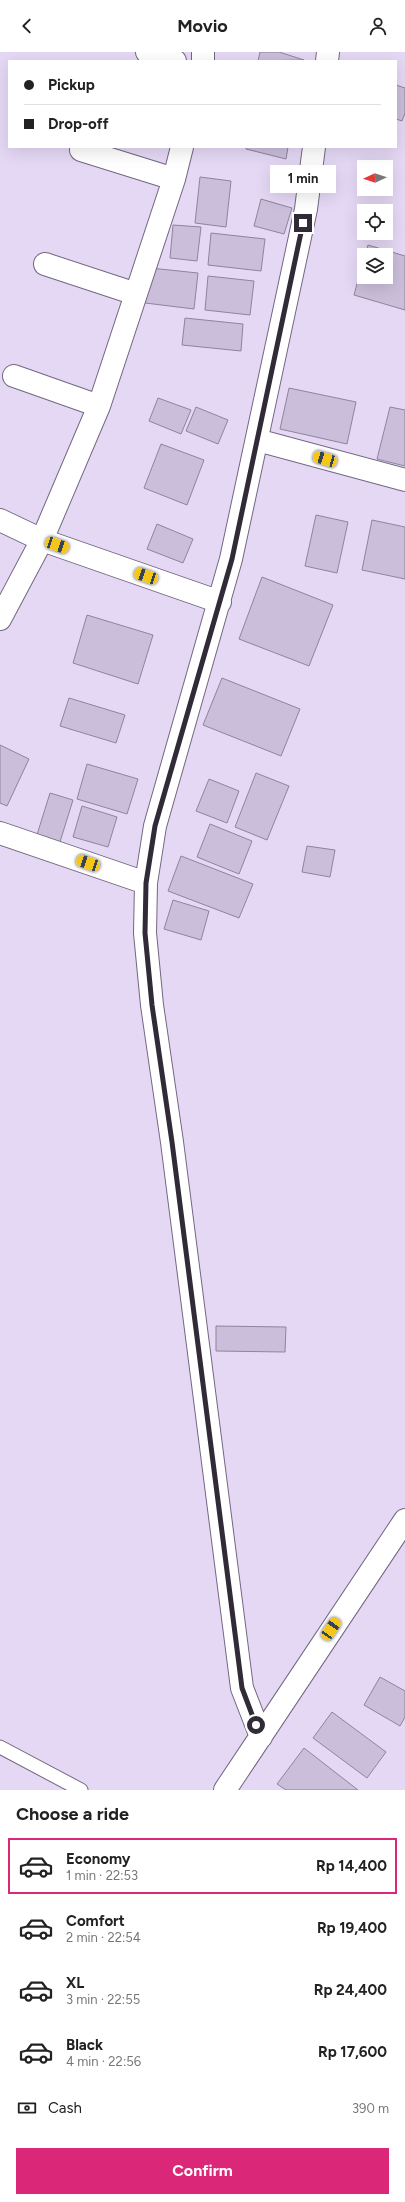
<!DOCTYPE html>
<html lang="en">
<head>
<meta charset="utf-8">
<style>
	:root { --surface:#fff; --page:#f2f2f2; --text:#222; --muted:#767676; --line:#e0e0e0; --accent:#db2777 }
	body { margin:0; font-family:Figtree,sans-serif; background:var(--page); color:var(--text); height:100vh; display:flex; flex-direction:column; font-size:15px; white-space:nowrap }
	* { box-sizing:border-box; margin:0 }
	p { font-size:13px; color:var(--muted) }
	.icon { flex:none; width:22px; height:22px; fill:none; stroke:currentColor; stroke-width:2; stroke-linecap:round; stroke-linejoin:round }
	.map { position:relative; height:1738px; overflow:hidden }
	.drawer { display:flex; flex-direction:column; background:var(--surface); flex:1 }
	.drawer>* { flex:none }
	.guide { position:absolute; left:8px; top:8px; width:389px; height:88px; border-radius:0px; box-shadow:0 4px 16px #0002; display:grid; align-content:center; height:88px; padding:0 16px; background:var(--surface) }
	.needle { width:26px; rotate:267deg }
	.tools { position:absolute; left:357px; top:108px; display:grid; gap:8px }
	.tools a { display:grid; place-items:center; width:36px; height:36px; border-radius:0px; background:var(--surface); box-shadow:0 4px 16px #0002; font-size:20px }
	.end { position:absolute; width:18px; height:18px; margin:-9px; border:5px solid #302b36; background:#fff; box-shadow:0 0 0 2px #fff }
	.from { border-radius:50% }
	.bubble { position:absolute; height:28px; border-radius:0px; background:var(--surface); box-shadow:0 4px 16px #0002; font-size:13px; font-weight:700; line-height:28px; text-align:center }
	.car { position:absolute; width:12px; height:24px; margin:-12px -6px; border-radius:5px; box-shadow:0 0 3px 1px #0007; background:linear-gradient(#f5c518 24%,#345 0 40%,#f5c518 0 76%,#345 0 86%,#f5c518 0) }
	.guide b { display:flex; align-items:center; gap:14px; height:38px; font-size:15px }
	.guide b+b { border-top:1px solid var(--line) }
	.guide i { width:10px; height:10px; background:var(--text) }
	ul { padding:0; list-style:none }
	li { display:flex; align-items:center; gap:12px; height:56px; margin:0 8px 6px; padding:0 8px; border:2px solid transparent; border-radius:0px }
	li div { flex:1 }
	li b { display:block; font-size:15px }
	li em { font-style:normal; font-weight:700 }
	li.active { border-color:var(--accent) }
	li>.icon { width:36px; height:36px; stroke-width:1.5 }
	h2 { padding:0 16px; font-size:18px; line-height:48px }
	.pay { display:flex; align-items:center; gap:10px; height:44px; padding:0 16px; font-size:15px }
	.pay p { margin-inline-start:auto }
	.cta { display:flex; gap:8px; margin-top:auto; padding:8px 16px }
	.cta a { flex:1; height:46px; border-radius:0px; background:var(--accent); color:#fff; font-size:16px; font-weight:700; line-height:46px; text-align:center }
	header { display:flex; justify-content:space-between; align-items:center; height:52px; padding:0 16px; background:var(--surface); font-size:18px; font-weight:700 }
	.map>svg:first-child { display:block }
</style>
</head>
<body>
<header><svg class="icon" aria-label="back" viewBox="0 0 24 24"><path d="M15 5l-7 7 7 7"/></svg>Movio<svg class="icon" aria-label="person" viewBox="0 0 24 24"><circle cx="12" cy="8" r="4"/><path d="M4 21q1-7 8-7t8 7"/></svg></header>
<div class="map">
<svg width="405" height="1738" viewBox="0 0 405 1738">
	<rect width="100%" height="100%" fill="#e5d8f5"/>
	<path fill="#cabeda" stroke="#8f839d" d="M260,0H279L304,8L258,9Z
		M396,33L405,36V61L402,69L396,67Z
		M246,95H288L286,107L246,97Z
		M200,125L231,129L226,175L195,171Z
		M261,147L292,156L284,182L254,174Z
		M173,173L201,175L197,209L170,206Z
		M211,181L265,187L261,219L208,213Z
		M368,193L405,204V258L354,243L364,206V225H386V203H365Z
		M141,215L198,221L194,257L137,250Z
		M208,224L254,229L250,263L205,258Z
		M185,266L243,272L241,299L182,293Z
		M289,336L356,350L347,392L280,377Z
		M158,346L191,358L181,382L149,369Z
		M196,355L228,368L218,392L186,379Z
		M390,355L405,358V414L377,407Z
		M161,392L204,408L187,453L144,436Z
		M316,463L348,470L337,521L305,514Z
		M372,468L405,475V527L362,518Z
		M157,472L193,487L183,511L147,497Z
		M262,525L333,553L309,614L239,587Z
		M87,563L153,583L138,632L73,611Z
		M222,626L300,657L281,704L203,673Z
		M69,646L125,663L116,691L60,674Z
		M0,693L29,707L7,754L0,751Z
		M87,712L138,727L127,762L77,747Z
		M256,721L289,734L267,788L235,775Z
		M209,727L239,739L227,771L196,759Z
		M50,741L73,748L59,793L36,786Z
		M82,754L117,765L108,795L73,785Z
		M210,772L252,789L239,822L197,805Z
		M307,794L335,798L330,825L302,820Z
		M181,804L253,832L239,866L168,839Z
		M173,848L209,859L201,888L164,877Z
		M216,1274L286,1275L285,1300L216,1299Z
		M380,1625L405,1639V1665L400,1674L364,1653Z
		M332,1660L386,1700L367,1726L313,1686Z
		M304,1696L358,1738H286L277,1732Z"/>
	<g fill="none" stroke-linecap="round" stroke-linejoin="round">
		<g stroke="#736780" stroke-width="15">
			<path id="lane" d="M0,1695L81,1738"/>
		</g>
		<g stroke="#736780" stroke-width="24">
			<path id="street" d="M147,0L175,9
				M203,9V0
				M327,9L328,0
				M81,98L174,127
				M45,212L136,242
				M14,324L99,354
				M257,388L405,428
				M0,468L42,488L220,550
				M0,567L42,488L99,354L174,127L182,95
				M0,781L146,831
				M261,1685L242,1636L172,1090L152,953L145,881L146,831L155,774L231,507L306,157L314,95
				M225,1738L405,1468"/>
		</g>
		<use href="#lane" stroke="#fff" stroke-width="13"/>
		<use href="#street" stroke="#fff" stroke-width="22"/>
	</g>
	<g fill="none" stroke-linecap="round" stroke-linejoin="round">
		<path stroke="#302b36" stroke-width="5" d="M256,1673L242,1636L172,1090L152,953L145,881L146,831L155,774L232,507L303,171"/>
	</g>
</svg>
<div class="tools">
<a><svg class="needle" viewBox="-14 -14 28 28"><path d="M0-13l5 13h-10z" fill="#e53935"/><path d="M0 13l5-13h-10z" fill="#767676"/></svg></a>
<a><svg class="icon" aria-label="locate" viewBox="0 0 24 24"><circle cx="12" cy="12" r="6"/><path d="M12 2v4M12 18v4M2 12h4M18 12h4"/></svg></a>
<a><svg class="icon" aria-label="layers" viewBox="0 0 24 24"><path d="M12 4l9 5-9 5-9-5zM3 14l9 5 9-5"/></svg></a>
</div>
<i class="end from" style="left:256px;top:1673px"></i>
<i class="end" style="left:303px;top:171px"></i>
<div class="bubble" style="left:270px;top:113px;width:66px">1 min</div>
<i class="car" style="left:325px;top:407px;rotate:286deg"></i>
<i class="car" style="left:57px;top:493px;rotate:109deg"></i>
<i class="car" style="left:146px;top:524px;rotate:289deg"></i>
<i class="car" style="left:88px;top:811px;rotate:289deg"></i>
<i class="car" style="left:331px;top:1577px;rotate:34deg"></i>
<div class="guide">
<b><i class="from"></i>Pickup</b>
<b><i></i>Drop-off</b>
</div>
</div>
<section class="drawer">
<h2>Choose a ride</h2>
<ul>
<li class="active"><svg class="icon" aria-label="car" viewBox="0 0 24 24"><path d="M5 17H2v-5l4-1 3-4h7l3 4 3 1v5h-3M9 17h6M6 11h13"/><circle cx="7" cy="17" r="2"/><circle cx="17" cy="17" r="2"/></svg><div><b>Economy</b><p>1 min · 22:53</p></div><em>Rp 14,400</em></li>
<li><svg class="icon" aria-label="car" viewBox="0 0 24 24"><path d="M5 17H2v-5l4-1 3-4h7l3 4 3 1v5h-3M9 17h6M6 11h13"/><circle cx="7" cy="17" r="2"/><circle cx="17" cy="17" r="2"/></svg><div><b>Comfort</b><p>2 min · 22:54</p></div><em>Rp 19,400</em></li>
<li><svg class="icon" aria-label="car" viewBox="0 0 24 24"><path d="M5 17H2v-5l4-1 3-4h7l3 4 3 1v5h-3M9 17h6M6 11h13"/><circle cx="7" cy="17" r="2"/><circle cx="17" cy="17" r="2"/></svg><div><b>XL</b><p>3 min · 22:55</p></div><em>Rp 24,400</em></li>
<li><svg class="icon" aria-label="car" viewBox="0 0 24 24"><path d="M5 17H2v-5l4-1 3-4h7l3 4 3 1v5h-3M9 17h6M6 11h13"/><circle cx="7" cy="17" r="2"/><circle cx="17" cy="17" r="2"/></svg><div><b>Black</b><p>4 min · 22:56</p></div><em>Rp 17,600</em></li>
</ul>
<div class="pay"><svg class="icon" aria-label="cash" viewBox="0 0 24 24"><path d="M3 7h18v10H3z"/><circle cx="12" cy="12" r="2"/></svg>Cash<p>390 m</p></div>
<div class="cta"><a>Confirm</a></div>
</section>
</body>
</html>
